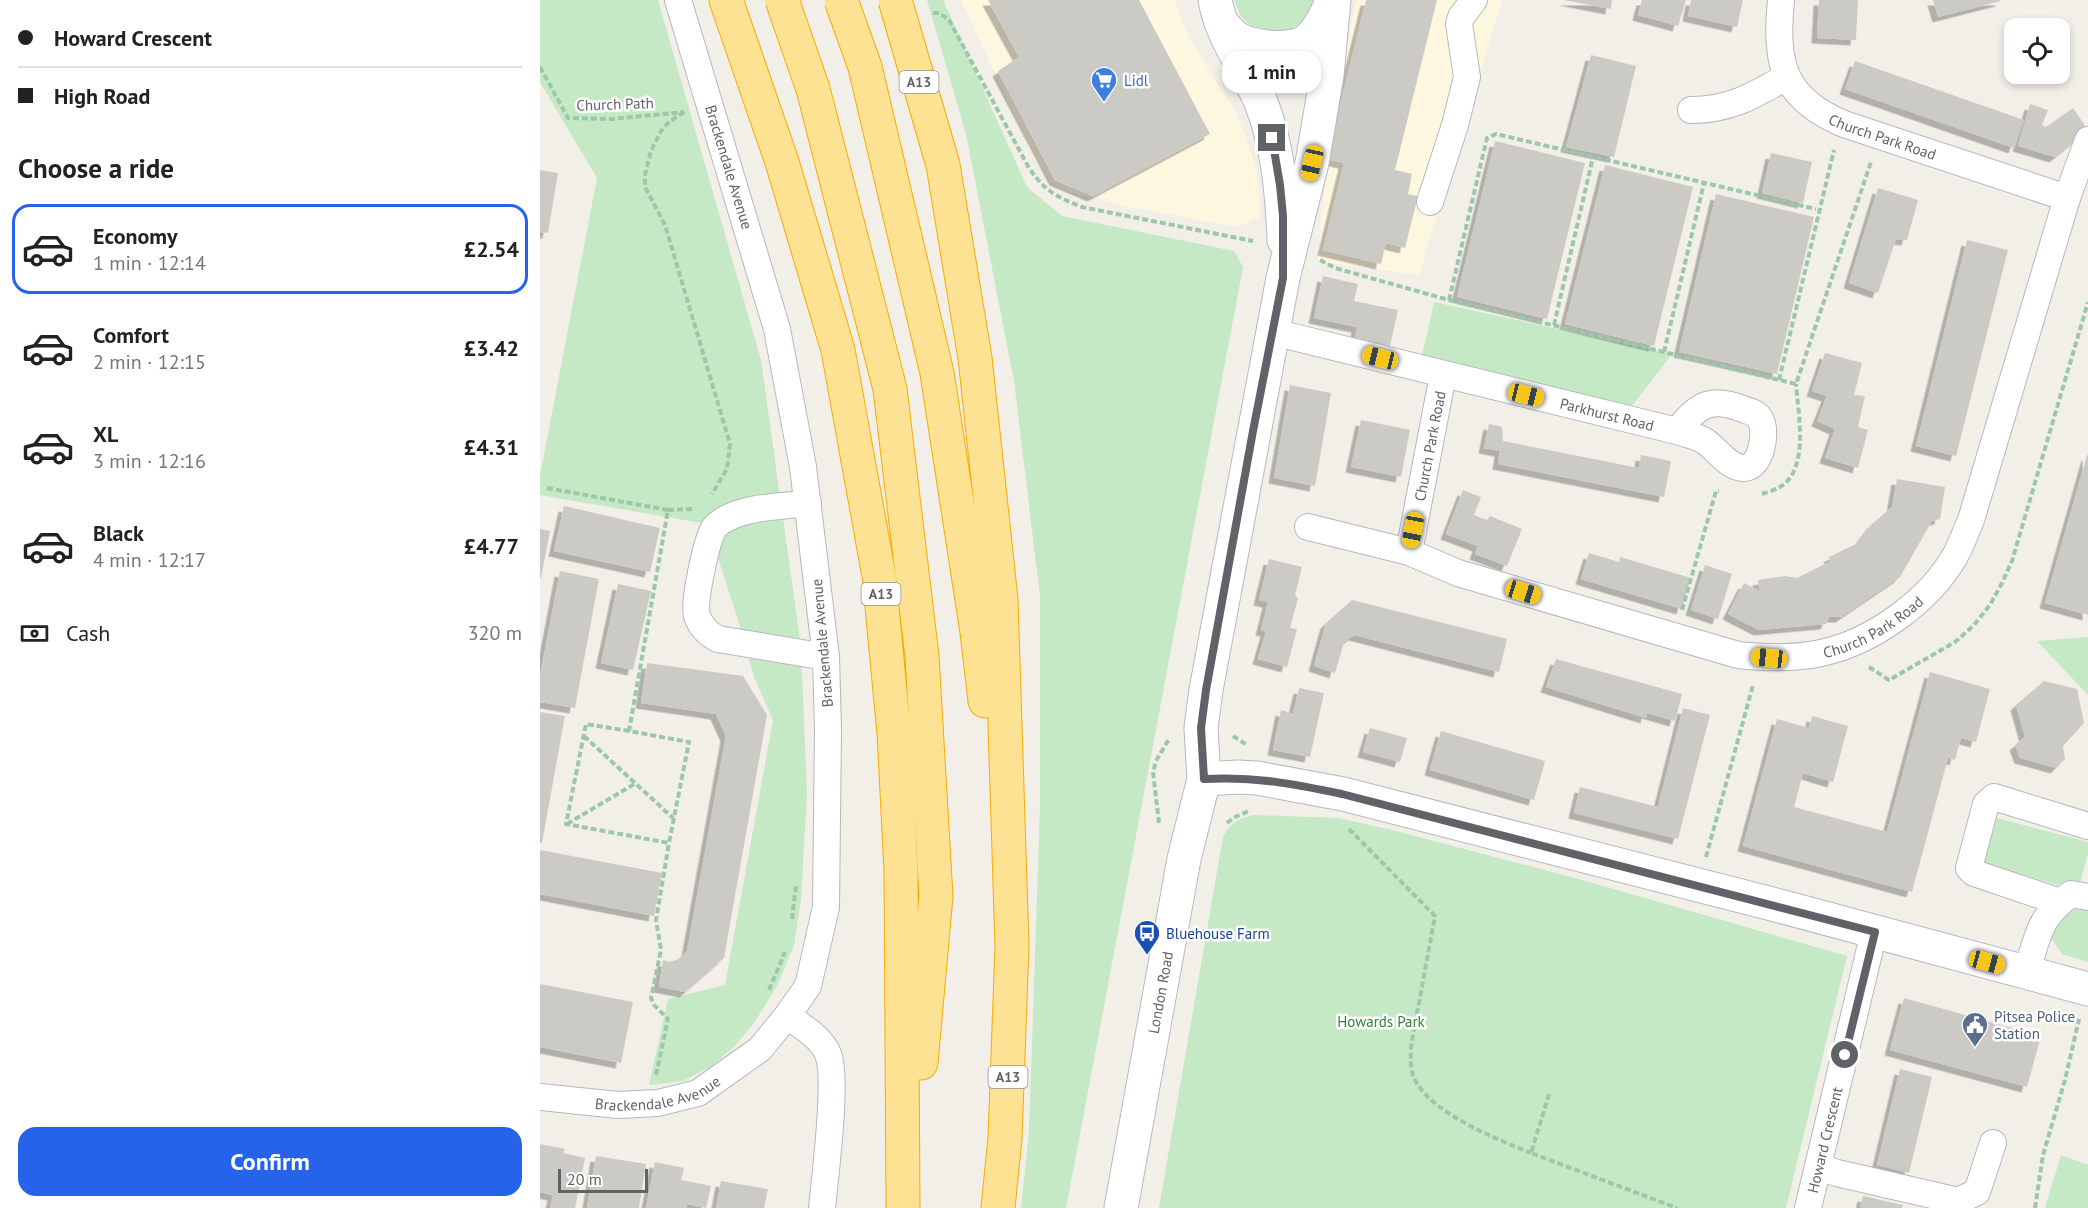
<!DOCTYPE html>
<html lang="en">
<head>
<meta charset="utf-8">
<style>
	:root { --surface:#fff; --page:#f6f6f6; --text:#222; --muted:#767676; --line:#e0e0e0; --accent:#2563eb }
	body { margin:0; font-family:"PT Sans",sans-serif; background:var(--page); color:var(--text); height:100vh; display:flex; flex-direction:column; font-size:22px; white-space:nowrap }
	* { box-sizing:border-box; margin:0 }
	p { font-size:20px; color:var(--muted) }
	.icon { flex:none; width:33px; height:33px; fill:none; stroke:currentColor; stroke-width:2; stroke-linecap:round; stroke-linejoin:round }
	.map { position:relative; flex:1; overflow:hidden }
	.drawer { display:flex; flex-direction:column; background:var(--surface); width:540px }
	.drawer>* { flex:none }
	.guide { display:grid; align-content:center; height:132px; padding:0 18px; background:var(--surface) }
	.tools { position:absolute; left:1464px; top:18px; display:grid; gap:12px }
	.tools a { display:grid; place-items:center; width:66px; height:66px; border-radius:12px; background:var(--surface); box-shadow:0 3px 9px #0003; font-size:30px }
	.scale { position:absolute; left:18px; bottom:15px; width:90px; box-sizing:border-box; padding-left:6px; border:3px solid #5f6368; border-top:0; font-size:16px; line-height:21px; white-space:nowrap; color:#5f6368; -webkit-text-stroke:4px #fff; paint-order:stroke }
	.end { position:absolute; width:27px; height:27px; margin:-14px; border:8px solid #5f6368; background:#fff; box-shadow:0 0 0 3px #fff }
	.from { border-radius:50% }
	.bubble { position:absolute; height:42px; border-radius:18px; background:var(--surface); box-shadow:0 3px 9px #0003; font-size:20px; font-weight:600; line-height:42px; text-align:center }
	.car { position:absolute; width:18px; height:36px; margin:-18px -9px; border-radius:8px; box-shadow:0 0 4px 2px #0007; background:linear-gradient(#f5c518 24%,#345 0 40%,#f5c518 0 76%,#345 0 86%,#f5c518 0) }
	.guide b { display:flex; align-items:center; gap:21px; height:57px; font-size:22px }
	.guide b+b { border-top:2px solid var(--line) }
	.guide i { width:15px; height:15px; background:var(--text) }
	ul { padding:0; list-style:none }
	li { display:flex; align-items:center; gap:18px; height:90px; margin:0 12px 9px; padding:0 6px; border:3px solid transparent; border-radius:18px }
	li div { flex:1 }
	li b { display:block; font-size:22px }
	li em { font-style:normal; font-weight:600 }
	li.on { border-color:var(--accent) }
	li>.icon { width:54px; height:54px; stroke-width:1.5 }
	h2 { padding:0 18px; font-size:27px; line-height:72px }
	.pay { display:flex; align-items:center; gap:15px; height:66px; padding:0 18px; font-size:22px }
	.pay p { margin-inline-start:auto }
	.cta { display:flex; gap:12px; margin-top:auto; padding:12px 18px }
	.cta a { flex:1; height:69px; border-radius:18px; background:var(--accent); color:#fff; font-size:24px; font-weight:600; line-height:69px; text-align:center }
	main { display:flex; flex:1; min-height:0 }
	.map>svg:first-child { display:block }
</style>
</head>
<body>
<main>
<section class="drawer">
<div class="guide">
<b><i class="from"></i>Howard Crescent</b>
<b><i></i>High Road</b>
</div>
<h2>Choose a ride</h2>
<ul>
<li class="on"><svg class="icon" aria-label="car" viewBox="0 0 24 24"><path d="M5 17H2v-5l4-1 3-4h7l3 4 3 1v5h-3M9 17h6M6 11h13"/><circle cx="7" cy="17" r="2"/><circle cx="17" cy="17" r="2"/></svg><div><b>Economy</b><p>1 min · 12:14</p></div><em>£2.54</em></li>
<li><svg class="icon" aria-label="car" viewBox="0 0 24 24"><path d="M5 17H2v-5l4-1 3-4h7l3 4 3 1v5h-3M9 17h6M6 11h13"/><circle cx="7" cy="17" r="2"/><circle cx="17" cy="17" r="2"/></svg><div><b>Comfort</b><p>2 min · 12:15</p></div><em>£3.42</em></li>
<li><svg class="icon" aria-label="car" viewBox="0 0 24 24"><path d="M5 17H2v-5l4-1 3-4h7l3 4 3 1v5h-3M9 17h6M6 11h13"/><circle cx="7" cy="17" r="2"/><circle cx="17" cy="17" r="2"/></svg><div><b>XL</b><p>3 min · 12:16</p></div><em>£4.31</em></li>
<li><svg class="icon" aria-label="car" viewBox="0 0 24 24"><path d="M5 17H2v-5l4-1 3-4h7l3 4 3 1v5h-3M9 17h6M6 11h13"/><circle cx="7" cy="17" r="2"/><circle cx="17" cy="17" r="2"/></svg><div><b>Black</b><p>4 min · 12:17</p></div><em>£4.77</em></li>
</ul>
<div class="pay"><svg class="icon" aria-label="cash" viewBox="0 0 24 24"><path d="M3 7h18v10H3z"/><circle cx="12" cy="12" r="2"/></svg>Cash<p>320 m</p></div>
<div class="cta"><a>Confirm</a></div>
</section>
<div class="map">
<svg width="1548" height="1208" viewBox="0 0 1548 1208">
	<defs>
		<filter id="shadow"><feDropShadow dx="-5.5" dy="5.5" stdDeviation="0" flood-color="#0004"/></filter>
	</defs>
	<rect width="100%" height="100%" fill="#f1efe8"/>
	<path fill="#fef7e0" d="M421,0H635L640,17L651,41L696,113L706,137L716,169L721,217L696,227L595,208L533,193L511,182L494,158Z
		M816,0H962L879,275L778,261L787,159Z"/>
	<path fill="#c5e8c5" d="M0,0H118L221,360L261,647L267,794L261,899L254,945L237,986L214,1023L194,1047L172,1066L143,1081L109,1085L128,999L185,985L233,720L214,677L200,626L167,524L0,495V476L57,178L0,82Z
		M387,0H403L487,187L522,216L694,251L703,267L526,1208H481L489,1132L500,807V596L474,381L426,134Z
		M694,0H774C769,29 733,41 709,24C701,18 697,9 694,0Z
		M894,302L1132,354L1085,415L880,365Z
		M1548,637V695L1497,641Z
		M714,815L798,818L852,830L1035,878L1307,956L1246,1208H619L683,837C691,823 698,818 714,815Z
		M1457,818L1548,842V853L1540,883L1526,882L1518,885L1443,864Z
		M1548,909V962L1522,954L1506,930L1523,910Z
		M1521,1155L1548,1165V1208H1505Z"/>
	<path fill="#cccac5" filter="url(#shadow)" d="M448,0H599L670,134L553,196L515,180L458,71L479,57Z
		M826,0H897L855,170L872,174L868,194L878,196L865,248L846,243L841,264L783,250L804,163L787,159Z
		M1024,0H1072L1071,9Z
		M1102,0H1146L1138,26L1098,15Z
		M1151,0H1203L1197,27L1148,16Z
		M1279,0H1318L1316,40L1277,38Z
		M1393,0H1460L1461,1L1398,17Z
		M1051,55L1096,66L1074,157L1026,147Z
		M1315,61L1484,120L1474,148L1305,89Z
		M1490,104L1508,110L1502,125L1506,127L1533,108L1548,130L1515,157L1478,146Z
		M955,141L1045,163L1007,319L917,297Z
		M1231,153L1272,162L1263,203L1222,193Z
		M1065,165L1153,187L1114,346L1025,324Z
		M0,170L18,173L8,233L0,232Z
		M1338,188L1378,200L1367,240L1356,239L1338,293L1309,283Z
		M1176,194L1274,217L1237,374L1139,352Z
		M1427,240L1468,250L1416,456L1376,446Z
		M783,276L818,284L814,301L858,310L850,346L815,338L817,327L774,318Z
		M1285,353L1322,363L1314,395L1325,396L1318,427L1328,430L1318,468L1285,458L1295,429L1277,421L1287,396L1272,391Z
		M750,385L791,393L775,486L734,478Z
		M821,420L870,430L861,477L811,467Z
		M949,424L962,427L963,441L1099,468L1101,455L1131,461L1124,497L958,464L960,451L944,448Z
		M1547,455H1548V615L1505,603Z
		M1357,479L1405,487L1400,519L1392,521L1360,577L1301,617H1289L1286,624L1219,630L1188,614L1204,583L1220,591L1218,580L1245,576L1257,578L1291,561L1289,557L1318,543L1332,524L1352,507Z
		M923,490L941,497L934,515L947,520L950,516L982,529L967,566L935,554L938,546L906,534Z
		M24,506L120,528L110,572L14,551Z
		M0,529L10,531L1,578H0Z
		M1049,553L1079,562L1080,557L1151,578L1142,609L1041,579Z
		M729,559L762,567L755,595L758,598L750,628L757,629L747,667L718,659L726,631L721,630L728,602L719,600Z
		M1165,565L1192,574L1178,619L1151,610Z
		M20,571L59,579L35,708L0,702V676Z
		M78,584L111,591L93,670L61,663Z
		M812,600L967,639L959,672L814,635L804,642L795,673L774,666L786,623Z
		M1016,659L1142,694L1135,721L1107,713L1106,718L1006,687Z
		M107,663L203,676L227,715L184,958L145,992L119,987L123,960L130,962L139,959L147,951L186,736L176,714L101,703Z
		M1390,672L1450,689L1436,742L1421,738L1415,760L1408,758L1372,892L1203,846L1237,719L1269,728L1272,716L1308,726L1293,782L1263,773L1254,807L1347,832Z
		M1504,681L1537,689L1544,723L1523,746L1525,759L1516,768L1480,758L1475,745L1485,737L1476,705Z
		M759,688L784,693L770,757L733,750L741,710L753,714Z
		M1143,708L1170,715L1138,839L1034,813L1040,787L1118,807Z
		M0,712L25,716L2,843H0Z
		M830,728L867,738L860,762L823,752Z
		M901,731L1005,761L994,800L890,770Z
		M0,850L122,873L114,916L0,894Z
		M0,984L93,1002L81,1063L0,1047Z
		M1364,998L1501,1036L1487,1087L1350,1050Z
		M1360,1069L1392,1077L1369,1173L1337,1165Z
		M0,1144L25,1149L23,1153L45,1158L35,1208H10L13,1195L0,1192Z
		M56,1156L106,1164L99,1208H47Z
		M115,1162L144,1168L141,1180L171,1186L166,1208L147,1204L146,1208H106Z
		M181,1181L228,1189L224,1208H176Z
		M1323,1196L1363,1205L1362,1208H1320Z"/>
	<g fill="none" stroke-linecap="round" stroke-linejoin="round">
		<g stroke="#b5b8bc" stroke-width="28">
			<g id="street">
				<path id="s1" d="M1241,0C1235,63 1242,98 1304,124L1527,198"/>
				<path d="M1151,110C1190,110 1213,96 1246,77"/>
				<path d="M890,202L915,125L927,77L919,24L921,17L934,0"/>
				<path id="s2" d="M733,332L1137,431C1158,405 1170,396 1203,409C1211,412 1218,413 1221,421C1227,433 1221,468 1204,468C1187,468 1177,448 1163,440C1155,436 1145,434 1137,431"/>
				<path d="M268,503C240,507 206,506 182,521C179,523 174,527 173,530C166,544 153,602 157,616C161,627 168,634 178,639L286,657"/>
				<path id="s3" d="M768,527L869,552L918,573L1198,655C1226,658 1253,659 1281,653C1333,642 1391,600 1416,554C1422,543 1426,531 1431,520L1527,198L1548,140"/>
				<path id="s4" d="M869,552L903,375"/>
				<path d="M1520,902L1434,873L1429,868L1446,804L1454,797L1548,826"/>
				<path d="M1486,973C1498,937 1498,917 1531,894L1548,897"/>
				<path d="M247,1016C261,1026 281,1037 288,1054C298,1078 285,1177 282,1208"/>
				<path id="s5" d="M0,1097L78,1105L118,1103L158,1093L220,1049L247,1016L268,986L286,907L288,729L286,657L263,467L237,329L138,0"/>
				<path d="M1278,1167L1297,1173L1418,1201L1437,1192L1453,1143"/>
				<path id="s6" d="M1268,1208L1334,932"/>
			</g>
		</g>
		<g stroke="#b6babf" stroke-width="35">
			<g id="secondary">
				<path d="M675,0C682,38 705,66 720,100C738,144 742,193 744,240"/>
				<path d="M681,22C685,27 689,32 694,36C708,48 750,52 766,41C777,33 787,15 791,2"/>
				<path d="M664,779L698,777L717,778L803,794L1236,905L1548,989"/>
				<path id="s7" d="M581,1208L644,859L664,779L661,728L666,690L743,278L772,163L787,75L794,0"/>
			</g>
		</g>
		<g stroke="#f9ab00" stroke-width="35">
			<path id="highway" d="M186,0L242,162L298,350L339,576L354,733L361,871L363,1208
				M325,67L397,373L437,632L445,701
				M273,89L350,389L382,656L396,896L381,1063
				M403,165L435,358L461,599L472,946L465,1138L458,1208"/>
		</g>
		<path stroke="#9cc7a9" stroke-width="4" stroke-dasharray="6 3" stroke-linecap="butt" d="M393,13H399L409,20L489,168C506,192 515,196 542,207L713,241
			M0,67L28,118L72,119L144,112
			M144,112L129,122L121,131L111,151L105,175V187L125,225L190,444L187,469L172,494
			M780,260L795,268L909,300L1256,384L1331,162
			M909,300L947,138L956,134L1276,209
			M1014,325L1053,157
			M1124,352L1164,183
			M1239,380L1294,150
			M7,488L128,510L89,731L149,742L129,843L26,824L46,724L89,731
			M1222,494C1228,492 1235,490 1240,487C1270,469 1258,413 1256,384
			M128,510L152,509
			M1142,610L1176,491H1179
			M1329,667L1349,680L1415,642L1434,625L1450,605L1462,583L1472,561L1548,302
			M44,736L133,818
			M693,736L707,745
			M619,823L613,772L616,761L629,739
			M687,823L695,817L709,811
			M27,824L96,783
			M809,829L895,916L871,1046C871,1059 869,1070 876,1082C895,1115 957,1139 991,1153
			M1166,857L1213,685
			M252,919L256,885
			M229,990L245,952
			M116,1075L128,1019L114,1005L111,998L121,950L116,920L129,843
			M1009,1094L991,1153L1137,1208
			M1495,1208L1503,1155L1525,1080L1539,1019"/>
		<use href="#street" stroke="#fff" stroke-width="26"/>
		<use href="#secondary" stroke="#fff" stroke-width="33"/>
		<use href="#highway" stroke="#fde293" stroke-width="33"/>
		<g stroke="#f9ab00" stroke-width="35" stroke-linecap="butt">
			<path id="highway-bridge" d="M242,0L273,89
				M301,0L325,67
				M355,0L403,165"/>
		</g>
		<use href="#highway-bridge" stroke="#fde293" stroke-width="33"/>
	</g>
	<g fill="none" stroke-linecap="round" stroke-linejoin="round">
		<path stroke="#5f6368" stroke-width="8" d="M732,138L740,185L743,216V278L713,431L666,690L661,728L664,779C713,776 755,784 802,794L1335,932L1305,1055"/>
	</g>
	<defs>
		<g id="supermarket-pin" transform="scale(1.35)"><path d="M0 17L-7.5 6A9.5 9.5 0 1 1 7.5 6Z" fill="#3f7fe0" stroke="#fff"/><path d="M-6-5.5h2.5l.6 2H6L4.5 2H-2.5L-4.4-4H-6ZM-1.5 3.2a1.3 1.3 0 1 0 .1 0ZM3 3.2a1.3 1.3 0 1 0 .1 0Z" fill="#fff"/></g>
		<g id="bus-pin" transform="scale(1.35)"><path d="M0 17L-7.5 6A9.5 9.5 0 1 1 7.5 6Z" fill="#1a4fb4" stroke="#fff"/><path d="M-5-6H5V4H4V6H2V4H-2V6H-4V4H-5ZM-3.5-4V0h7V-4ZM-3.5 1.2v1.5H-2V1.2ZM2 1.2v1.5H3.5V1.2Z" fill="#fff"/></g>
		<g id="civic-pin" transform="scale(1.35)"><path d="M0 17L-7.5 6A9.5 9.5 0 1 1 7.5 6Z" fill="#5c6f8a" stroke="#fff"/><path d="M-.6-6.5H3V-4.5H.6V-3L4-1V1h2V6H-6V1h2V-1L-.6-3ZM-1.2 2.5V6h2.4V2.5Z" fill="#fff"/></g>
	</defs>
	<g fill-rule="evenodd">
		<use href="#supermarket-pin" x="564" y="80"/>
		<use href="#bus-pin" x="607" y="933"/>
		<use href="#civic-pin" x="1435" y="1025"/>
	</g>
	<g text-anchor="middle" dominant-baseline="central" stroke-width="5" stroke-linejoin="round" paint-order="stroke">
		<g fill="#fff" stroke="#8f9295" stroke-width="1.5">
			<rect x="359.5" y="71" width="39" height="22" rx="4.5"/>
			<rect x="321.5" y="583" width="39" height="22" rx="4.5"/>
			<rect x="448.5" y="1066" width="39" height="22" rx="4.5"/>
		</g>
		<g font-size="14" font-weight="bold" fill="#5f6368">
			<text x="379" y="82">A13</text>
			<text x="341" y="594">A13</text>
			<text x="468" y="1077">A13</text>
		</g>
		<g font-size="15" fill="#366cbe" stroke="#fff" text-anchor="start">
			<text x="584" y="80">Lidl</text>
		</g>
		<g font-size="15" fill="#5f6368" stroke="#fff">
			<text transform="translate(75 104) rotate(-2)">Church Path</text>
			<text stroke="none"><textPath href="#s1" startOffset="194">Church Park Road</textPath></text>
			<text transform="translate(189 167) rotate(73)">Brackendale Avenue</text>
			<text stroke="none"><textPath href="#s2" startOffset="344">Parkhurst Road</textPath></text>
			<text stroke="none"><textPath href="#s4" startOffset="108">Church Park Road</textPath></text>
			<text stroke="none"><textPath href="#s3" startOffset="591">Church Park Road</textPath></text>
			<text transform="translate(282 643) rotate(-95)">Brackendale Avenue</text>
			<text stroke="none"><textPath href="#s7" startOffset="219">London Road</textPath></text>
			<text stroke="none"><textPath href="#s5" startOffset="120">Brackendale Avenue</textPath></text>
			<text stroke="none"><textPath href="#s6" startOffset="70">Howard Crescent</textPath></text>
		</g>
		<g font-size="15" fill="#164399" stroke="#fff" text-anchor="start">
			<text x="626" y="933">Bluehouse Farm</text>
		</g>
		<g font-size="15" fill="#4e5e75" stroke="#fff" text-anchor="start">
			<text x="1454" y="1016">Pitsea Police<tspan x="1454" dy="17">Station</tspan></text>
		</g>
		<g font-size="15" fill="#348238" stroke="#fff">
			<text x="841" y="1021">Howards Park</text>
		</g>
	</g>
</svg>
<div class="tools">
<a><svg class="icon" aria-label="locate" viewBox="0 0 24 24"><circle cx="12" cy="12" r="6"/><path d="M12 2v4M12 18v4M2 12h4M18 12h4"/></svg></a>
</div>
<div class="scale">20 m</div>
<i class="end from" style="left:1305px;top:1055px"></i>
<i class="end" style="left:732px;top:138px"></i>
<div class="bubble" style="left:682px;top:51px;width:99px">1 min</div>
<i class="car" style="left:772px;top:163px;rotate:193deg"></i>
<i class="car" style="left:840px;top:358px;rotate:284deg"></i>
<i class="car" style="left:986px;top:395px;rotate:104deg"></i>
<i class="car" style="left:873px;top:530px;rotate:191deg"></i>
<i class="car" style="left:983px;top:592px;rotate:107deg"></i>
<i class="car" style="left:1229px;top:658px;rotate:276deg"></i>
<i class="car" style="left:1447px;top:962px;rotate:105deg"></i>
</div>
</main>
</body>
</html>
